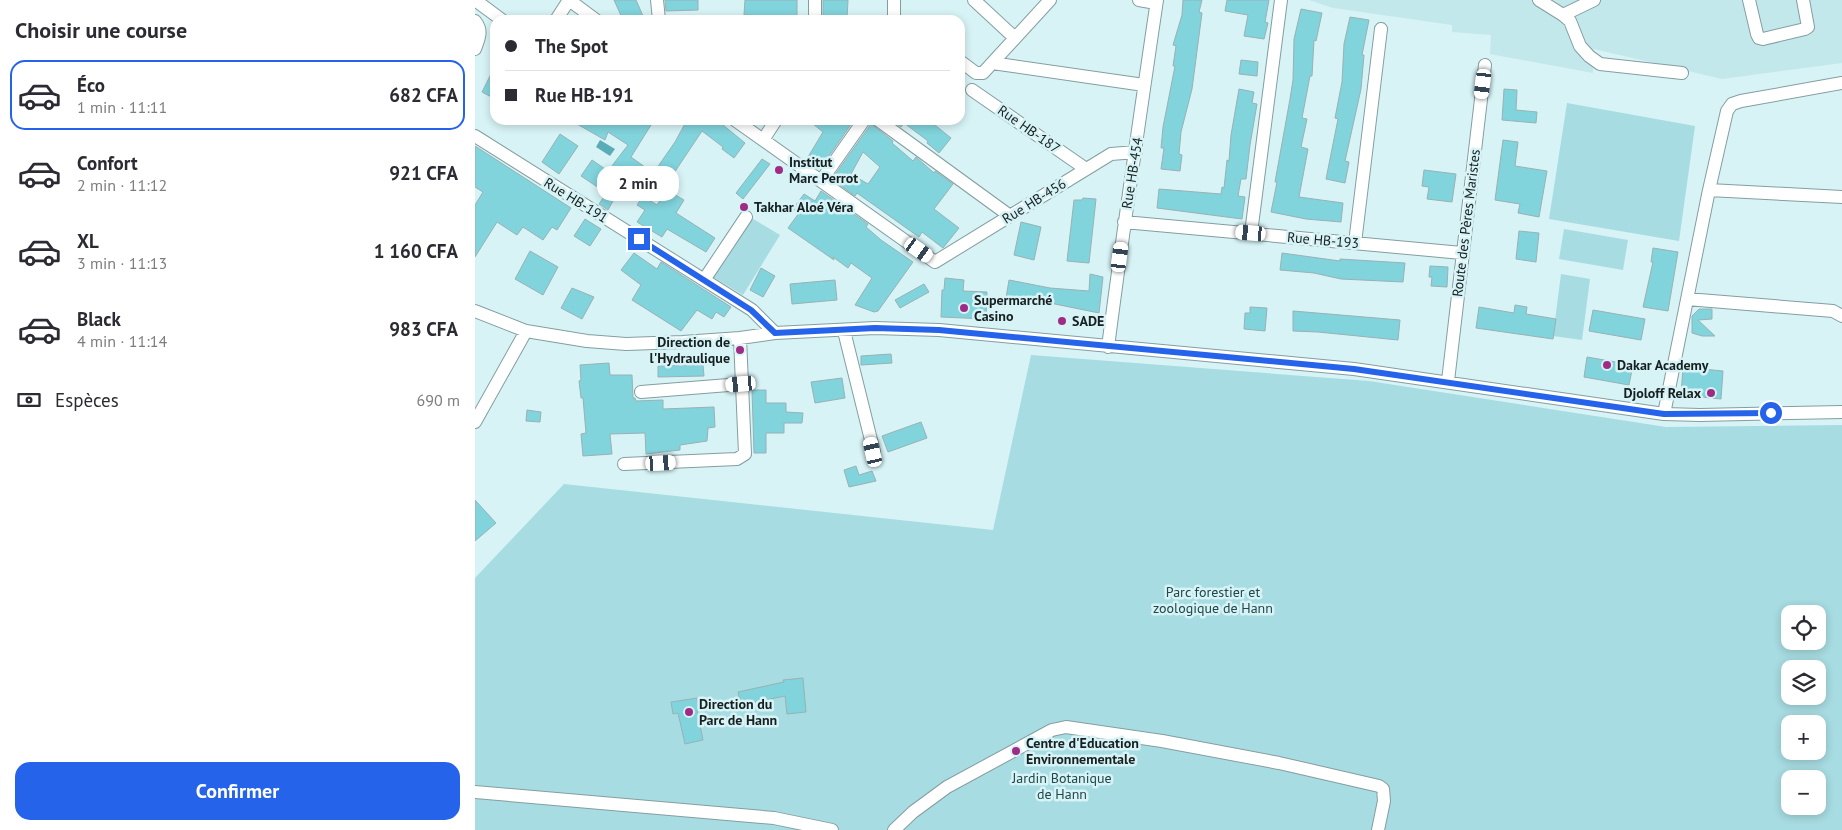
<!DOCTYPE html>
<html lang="fr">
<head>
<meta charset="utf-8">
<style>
	:root { --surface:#fff; --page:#f2f2f3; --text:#2b2b33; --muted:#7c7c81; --line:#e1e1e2; --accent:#2563eb }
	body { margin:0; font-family:"PT Sans",sans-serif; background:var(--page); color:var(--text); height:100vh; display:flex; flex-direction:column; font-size:19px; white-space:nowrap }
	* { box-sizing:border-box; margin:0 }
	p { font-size:16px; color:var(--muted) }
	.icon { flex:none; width:28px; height:28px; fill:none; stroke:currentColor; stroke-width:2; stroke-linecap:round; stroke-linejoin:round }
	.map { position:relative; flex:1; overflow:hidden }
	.sheet { display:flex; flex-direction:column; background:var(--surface); width:475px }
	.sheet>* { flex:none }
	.top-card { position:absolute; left:15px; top:15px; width:475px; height:110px; border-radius:15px; box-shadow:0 2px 8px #0003; display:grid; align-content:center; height:110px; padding:0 15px; background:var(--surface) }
	.controls { position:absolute; left:1306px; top:605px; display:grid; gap:10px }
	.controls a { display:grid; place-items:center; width:45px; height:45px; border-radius:10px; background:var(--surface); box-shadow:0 2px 8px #0003; font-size:25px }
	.end { position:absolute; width:22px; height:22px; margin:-11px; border:6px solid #2563eb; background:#fff; box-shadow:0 0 0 2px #fff }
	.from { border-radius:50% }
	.bubble { position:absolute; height:35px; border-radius:15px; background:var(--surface); box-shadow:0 2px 8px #0003; font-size:16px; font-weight:700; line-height:35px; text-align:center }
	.car { position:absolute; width:15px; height:30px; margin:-15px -8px; border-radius:6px; box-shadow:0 0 4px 1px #0007; background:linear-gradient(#fff 24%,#345 0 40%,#fff 0 76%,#345 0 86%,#fff 0) }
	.top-card b { display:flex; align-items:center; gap:18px; height:48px; font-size:19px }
	.top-card b+b { border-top:1px solid var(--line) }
	.top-card i { width:12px; height:12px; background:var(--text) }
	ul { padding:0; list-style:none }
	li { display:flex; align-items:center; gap:15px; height:70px; margin:0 10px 8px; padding:0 5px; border:2px solid transparent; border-radius:15px }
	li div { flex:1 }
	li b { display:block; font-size:19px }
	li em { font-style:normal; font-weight:700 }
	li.current { border-color:var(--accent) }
	li>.icon { width:45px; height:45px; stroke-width:1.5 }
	h2 { padding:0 15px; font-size:22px; line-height:60px }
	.pay { display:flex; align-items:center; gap:12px; height:55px; padding:0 15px; font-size:19px }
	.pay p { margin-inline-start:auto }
	.action { display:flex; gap:10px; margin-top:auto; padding:10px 15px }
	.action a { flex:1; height:58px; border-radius:15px; background:var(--accent); color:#fff; font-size:20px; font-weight:700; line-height:58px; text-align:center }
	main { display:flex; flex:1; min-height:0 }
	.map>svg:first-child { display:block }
</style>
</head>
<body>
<main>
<section class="sheet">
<h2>Choisir une course</h2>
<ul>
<li class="current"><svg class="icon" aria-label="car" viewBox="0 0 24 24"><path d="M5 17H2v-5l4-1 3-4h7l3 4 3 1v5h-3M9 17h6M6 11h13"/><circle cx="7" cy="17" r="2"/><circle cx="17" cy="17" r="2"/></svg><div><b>Éco</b><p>1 min · 11:11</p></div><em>682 CFA</em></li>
<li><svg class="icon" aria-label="car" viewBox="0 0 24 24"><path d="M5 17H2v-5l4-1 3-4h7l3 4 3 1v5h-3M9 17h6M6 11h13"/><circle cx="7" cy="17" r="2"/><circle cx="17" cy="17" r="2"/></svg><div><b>Confort</b><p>2 min · 11:12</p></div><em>921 CFA</em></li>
<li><svg class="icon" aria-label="car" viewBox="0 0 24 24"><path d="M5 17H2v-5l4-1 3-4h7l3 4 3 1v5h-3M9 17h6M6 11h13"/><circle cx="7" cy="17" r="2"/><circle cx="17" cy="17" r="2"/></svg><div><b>XL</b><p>3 min · 11:13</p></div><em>1 160 CFA</em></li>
<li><svg class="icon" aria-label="car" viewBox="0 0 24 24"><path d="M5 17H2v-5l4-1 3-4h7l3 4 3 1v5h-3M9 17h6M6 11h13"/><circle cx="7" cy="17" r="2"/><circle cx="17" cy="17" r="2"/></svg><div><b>Black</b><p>4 min · 11:14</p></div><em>983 CFA</em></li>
</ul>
<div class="pay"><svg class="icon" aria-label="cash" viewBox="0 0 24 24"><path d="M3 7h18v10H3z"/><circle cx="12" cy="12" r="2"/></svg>Espèces<p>690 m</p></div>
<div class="action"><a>Confirmer</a></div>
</section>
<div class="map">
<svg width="1367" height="830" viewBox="0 0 1367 830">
	<rect width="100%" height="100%" fill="#d7f3f6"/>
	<path fill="#c2e8ec" d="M834,0H1367V63L1247,79L1119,49L1118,73L1015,54L1016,35L977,32V25L858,8Z"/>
	<path fill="#a7dce2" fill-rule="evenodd" d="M1092,103L1220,126L1204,241L1074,219Z
		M275,217L305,235L268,295L238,277Z
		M1089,229L1153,240L1148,270L1084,259Z
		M1086,274L1115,279L1107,340L1078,336Z
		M556,355L894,381L1191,427L1367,425V830H0V578L89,484L518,530ZM1315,614H1342V641H1315ZM1315,669H1342V696H1315ZM1315,724H1342V751H1315ZM1315,779H1342V806H1315Z"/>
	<path fill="#5aadb6" d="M125,140L140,149L135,156L121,147Z"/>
	<path fill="#81d3dc" stroke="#98b2b5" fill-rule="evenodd" d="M139,0H161L168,16L159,20H148Z
		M190,0H223V10L191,11Z
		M270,0H322V17L304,18V20H287V16L269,15Z
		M348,0H373L372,19L348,18Z
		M708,0H727L724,12L727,13L717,89L706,132L704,154L707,155L705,171L686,169L689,148H686L688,127L700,66H698L701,46L698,45L707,15Z
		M752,0H794L790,22L793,23L789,39L769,36L773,15L750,11Z
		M826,9L847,13L841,41L839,40L837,76H835L827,118L832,119L826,147L833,149L824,197L868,203L866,222L831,219L796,212L802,182H800L815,99L818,80L819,39Z
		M875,17L894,20L887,55H889L886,89L870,161L874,162L870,183L851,179L863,119L860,118L867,82L869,44Z
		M766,60L783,62L782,76L764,74Z
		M20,66V99L7,92Z
		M764,89L779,92L777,103L782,104L775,145L771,179H766L763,196L770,197L767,219L682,208L684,189L746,194L747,187L749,188L752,160L754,161L756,135Z
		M1029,89L1042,90L1041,110L1062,112L1061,123L1027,120Z
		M95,120H168L176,125L156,157L174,170L163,185L144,172L130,192L106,176L117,160L133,171L153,145L133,132L130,140Z
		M212,120H242L270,143L259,158L247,149L248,147L227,131L197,176L198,177L192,186L177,175L200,142Z
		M333,120H379L347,166L333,157L348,132Z
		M417,120H464L460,125L476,138L464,153L452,143L453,141L429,123L426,127Z
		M396,124L418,141L417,143L438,161L441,157L459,173L460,171L478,184L459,209L484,228L468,248L447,232L444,237L382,193L380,196L357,179ZM388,152L405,167L393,184L376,174Z
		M85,134L103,146L84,174L67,162Z
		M1028,140L1043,142L1040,166L1072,171L1064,217L1043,213L1045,204L1020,200Z
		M0,146L96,208L82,230L77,227L68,240L48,227L42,235L22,222L0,257V205L8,192L0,187Z
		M287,159L295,164L268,199L261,193Z
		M949,170L981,174L977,202L952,199L954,187L947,186Z
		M192,190L209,200L201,213L240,238L231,252L192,229L187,237L162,222L170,210L162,205L168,196L182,205Z
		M346,191L393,224L391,227L406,240L438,262L403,311L399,312L380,305L397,278L376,263L373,268L358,257L359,260L313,228L324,213L318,209L329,194L340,201Z
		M130,195L138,201L133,210L124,204Z
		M608,198L621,199L614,263L592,261L599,200H607Z
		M110,219L126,229L115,246L99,236Z
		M546,222L566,227L559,260L539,255Z
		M1044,231L1064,233L1061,262L1041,259Z
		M1178,248L1203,252L1193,311L1168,307L1178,262H1176Z
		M55,251L83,267L68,295L40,279Z
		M159,253L182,269L186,262L256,307L249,317L241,312L237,319L222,310L206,331L157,300L166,285L146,270Z
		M807,253L865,261V259L930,263L928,282L866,279L839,273L805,270Z
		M955,266L973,267L972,287L956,286L957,277H954Z
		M286,268L300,276L288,297L275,290Z
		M615,274L628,277L624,313L565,301L564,304L531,298L534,280L575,288L614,291Z
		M470,278L489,280L488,291L512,292L511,319L466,317L467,290H469Z
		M360,280L362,300L317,304L315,284Z
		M449,284L454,292L425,308L420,300Z
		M97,288L119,297L107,319L86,308Z
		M1040,305L1052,307L1051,314L1081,319L1078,339L1001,328L1004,307L1039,313Z
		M775,307L792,308L790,331L769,329L770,313H775Z
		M1224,309H1237V319L1223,320L1240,336H1227L1217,333V316Z
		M1118,310L1170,319L1166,340L1114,331Z
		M818,311L925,320L923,340L843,332L818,331Z
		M416,354L417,363L386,365V356Z
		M1112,357L1158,365L1154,385L1109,377Z
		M134,363L135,375H157L158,398H160L161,401L188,400V409L239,407L240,427L233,428L232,441L205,445V450L171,454L170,433L135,434L137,454L108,456L106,434L111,433L108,398H106L104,381L106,380L105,365Z
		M228,365L229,376L183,377V366Z
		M1208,367L1248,371L1246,399L1206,395Z
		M367,378L370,398L340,403L336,382Z
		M277,390H291V403H311V412L328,413L327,423H309V433H291V453H279Z
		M52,410L66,412L65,422L51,421Z
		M446,422L452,438L413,452L407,436Z
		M381,466L384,475L397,471L401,481L374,487L369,470Z
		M0,500L21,523L0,541Z
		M328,678L331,712L312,714L310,696L266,705L263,692L309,682L308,680Z
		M222,698L224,709L222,710L228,740L210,744L203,713L198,714L196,702Z"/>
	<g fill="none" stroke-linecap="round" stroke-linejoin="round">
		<g stroke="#849ea0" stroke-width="14">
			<path id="minor" d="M0,0L27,20
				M94,0L121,20
				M182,0L184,20
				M419,0V20
				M499,0L540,38
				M664,0L681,3
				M1064,0L1088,15L1095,21L1105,46L1114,56L1125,64L1207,73
				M1274,0L1282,34L1284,38L1288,39L1330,29L1333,27L1328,0
				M1088,15L1119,0
				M81,20L94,0
				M340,20V0
				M0,21C8,31 4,38 0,49
				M485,61L501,73H508L575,0
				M517,63L669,85
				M497,90L611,169
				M260,120L460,262L636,154L661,152
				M403,120L535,216
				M0,136L277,310L300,333
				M288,140L301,120
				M346,181L389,120
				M1234,190L1367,197
				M649,222L987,253
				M776,233L806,0
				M880,243L906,29
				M229,280L271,217
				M1212,299L1358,311L1367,316
				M0,311L51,331L112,341L151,344L208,342L265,338L300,333L400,328L464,330L879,369L1189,414L1225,415L1367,412
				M369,331L399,452
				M633,347C648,231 665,115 682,0
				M973,381L1010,65
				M166,392L266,384
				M1189,414L1234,190L1252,111L1257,104L1266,101L1367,83
				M0,422L51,331
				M149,464L262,459L270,454L265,338
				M0,792L299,818L357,830
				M419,830L438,812L472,787L577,730L591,727L687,741L804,763L904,786L908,789L909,801L903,830"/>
		</g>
		<use href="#minor" stroke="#fff" stroke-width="12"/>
	</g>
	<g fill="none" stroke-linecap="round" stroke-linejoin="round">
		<path stroke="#2563eb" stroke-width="6" d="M164,239L276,310L300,333L400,328L464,330L879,369L1189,414L1296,413"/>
	</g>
	<g fill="#9f2b85" stroke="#d7f3f6" stroke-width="2">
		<circle cx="304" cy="170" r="5"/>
		<circle cx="269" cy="207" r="5"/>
		<circle cx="489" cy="308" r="5"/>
		<circle cx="587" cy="321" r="5"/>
		<circle cx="265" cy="350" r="5"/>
		<circle cx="1132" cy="365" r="5"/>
		<circle cx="1236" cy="393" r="5"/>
		<circle cx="214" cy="712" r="5"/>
		<circle cx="541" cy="751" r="5"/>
	</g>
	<g text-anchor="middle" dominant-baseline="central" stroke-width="5" stroke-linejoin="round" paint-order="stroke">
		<g font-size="14" fill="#162021" stroke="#d7f3f6">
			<text transform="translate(554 129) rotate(35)">Rue HB-187</text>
			<text transform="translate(657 173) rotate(-81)">Rue HB-454</text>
			<text transform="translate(101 200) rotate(32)">Rue HB-191</text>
			<text transform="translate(559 201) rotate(-32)">Rue HB-456</text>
			<text transform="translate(991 223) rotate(-83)">Route des Pères Maristes</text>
			<text transform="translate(848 240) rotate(5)">Rue HB-193</text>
		</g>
		<g font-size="14" font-weight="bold" fill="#162021" stroke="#d7f3f6" text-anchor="start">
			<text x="314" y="162">Institut<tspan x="314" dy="16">Marc Perrot</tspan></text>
			<text x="279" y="207">Takhar Aloé Véra</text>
			<text x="499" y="300">Supermarché<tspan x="499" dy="16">Casino</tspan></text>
			<text x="597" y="321">SADE</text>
			<text x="255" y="342" text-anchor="end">Direction de<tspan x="255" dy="16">l'Hydraulique</tspan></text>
			<text x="1142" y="365">Dakar Academy</text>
			<text x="1226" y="393" text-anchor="end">Djoloff Relax</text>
			<text x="224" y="704">Direction du<tspan x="224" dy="16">Parc de Hann</tspan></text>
			<text x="551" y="743">Centre d'Education<tspan x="551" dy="16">Environnementale</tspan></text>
		</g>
		<g font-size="14" fill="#21484c" stroke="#d7f3f6">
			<text x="738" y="592">Parc forestier et<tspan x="738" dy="16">zoologique de Hann</tspan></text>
			<text x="587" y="778">Jardin Botanique<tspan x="587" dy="16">de Hann</tspan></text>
		</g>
	</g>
</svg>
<div class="controls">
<a><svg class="icon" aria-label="locate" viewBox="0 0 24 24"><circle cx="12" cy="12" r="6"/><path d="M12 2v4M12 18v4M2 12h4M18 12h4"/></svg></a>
<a><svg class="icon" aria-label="layers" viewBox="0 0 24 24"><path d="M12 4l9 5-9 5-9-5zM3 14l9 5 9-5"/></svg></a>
<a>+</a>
<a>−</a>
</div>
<i class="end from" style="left:1296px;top:413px"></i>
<i class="end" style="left:164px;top:239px"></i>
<div class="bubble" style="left:122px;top:166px;width:82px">2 min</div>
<i class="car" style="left:1008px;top:84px;rotate:187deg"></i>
<i class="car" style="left:776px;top:233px;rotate:275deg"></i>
<i class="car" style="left:444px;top:250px;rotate:125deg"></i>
<i class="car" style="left:645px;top:257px;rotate:7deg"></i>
<i class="car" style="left:266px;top:384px;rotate:265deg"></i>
<i class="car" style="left:398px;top:452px;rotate:347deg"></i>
<i class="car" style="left:186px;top:463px;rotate:87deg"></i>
<div class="top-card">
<b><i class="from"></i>The Spot</b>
<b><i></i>Rue HB-191</b>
</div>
</div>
</main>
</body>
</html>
